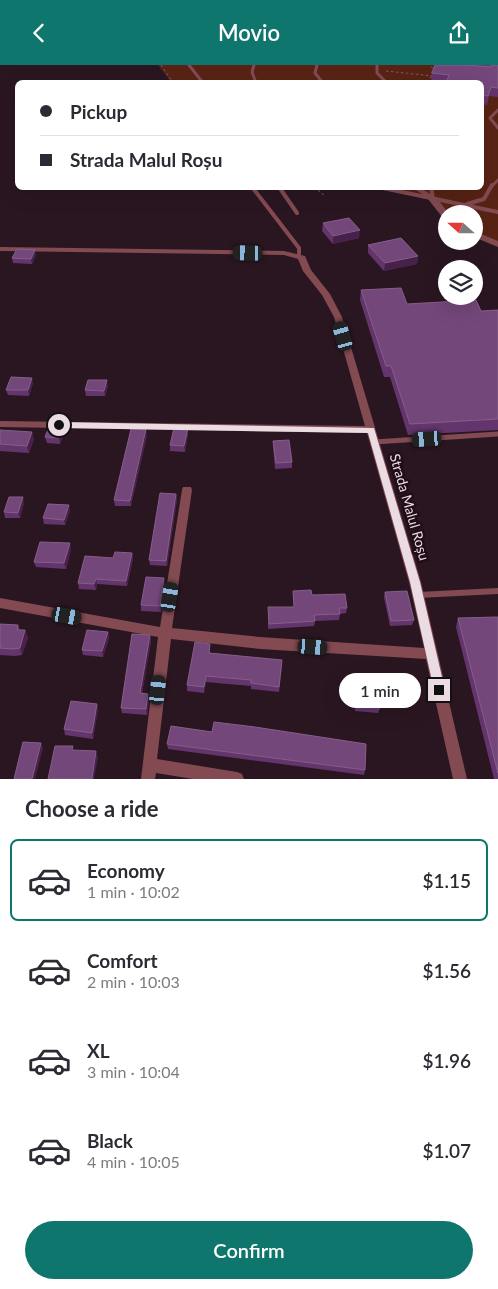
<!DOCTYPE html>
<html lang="en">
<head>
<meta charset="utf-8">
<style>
	:root { --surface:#fff; --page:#f2f2f3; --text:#2b2b33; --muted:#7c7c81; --line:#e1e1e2; --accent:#0f766e }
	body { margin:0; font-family:Lato,sans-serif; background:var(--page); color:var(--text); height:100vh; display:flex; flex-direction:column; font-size:19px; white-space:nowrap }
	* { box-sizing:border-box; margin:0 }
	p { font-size:16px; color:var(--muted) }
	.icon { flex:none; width:28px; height:28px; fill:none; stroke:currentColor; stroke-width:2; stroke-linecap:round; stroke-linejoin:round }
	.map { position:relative; height:714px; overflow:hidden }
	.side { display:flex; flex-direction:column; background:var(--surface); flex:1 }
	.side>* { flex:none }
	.guide { position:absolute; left:15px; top:15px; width:469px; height:110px; border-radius:8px; box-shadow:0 5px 20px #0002; display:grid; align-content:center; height:110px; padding:0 25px; background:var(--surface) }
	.needle { width:32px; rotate:291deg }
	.controls { position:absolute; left:438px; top:140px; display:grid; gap:10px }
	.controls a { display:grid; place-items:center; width:45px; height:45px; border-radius:50%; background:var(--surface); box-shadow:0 5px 20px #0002; font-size:25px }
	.end { position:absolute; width:22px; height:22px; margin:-11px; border:6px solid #ebdce3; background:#111; box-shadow:0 0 0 2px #111 }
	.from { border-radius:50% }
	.bubble { position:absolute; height:35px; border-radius:18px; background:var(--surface); box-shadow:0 5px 20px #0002; font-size:16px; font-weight:600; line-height:35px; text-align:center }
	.car { position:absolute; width:15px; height:30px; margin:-15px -8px; border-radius:6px; box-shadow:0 0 4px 1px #0007; background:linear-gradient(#222 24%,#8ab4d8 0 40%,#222 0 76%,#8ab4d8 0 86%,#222 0) }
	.guide b { display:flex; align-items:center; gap:18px; height:48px; font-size:19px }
	.guide b+b { border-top:1px solid var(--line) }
	.guide i { width:12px; height:12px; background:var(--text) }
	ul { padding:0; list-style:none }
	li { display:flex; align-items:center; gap:15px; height:82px; margin:0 10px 8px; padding:0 15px; border:2px solid transparent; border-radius:8px }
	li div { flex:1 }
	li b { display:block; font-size:19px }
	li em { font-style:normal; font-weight:600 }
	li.on { border-color:var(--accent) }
	li>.icon { width:45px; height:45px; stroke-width:1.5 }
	h2 { padding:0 25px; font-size:22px; line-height:60px }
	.button { display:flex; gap:10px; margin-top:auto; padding:10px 25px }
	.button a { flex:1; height:58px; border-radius:30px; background:var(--accent); color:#fff; font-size:20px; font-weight:600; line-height:58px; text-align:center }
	header { display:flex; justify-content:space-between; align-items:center; height:65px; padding:0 25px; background:var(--accent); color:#fff; font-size:22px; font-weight:600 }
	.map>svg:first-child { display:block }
</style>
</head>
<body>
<header><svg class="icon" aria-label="back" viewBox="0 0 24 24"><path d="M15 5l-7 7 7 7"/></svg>Movio<svg class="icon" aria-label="share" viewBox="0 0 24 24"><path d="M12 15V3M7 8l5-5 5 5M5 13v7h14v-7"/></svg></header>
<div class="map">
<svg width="498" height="714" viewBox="0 0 498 714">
	<rect width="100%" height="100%" fill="#2a1621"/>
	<path fill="#582314" d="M158,0H498V182L474,172V149H446V155L432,138L433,134L375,123L481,122V18L171,17Z"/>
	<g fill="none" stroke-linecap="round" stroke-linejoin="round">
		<path stroke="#73616a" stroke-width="1" stroke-dasharray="2.5 2.5" stroke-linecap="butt" d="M161,0L173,18
			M386,6L433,11
			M429,18L433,4L430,0
			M314,122L324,130"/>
		<path stroke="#834a51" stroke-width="3" d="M189,0L203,18
			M254,0L252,7L256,18
			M317,0L315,8L323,18
			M377,0V8L387,18
			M498,45L490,53L498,63
			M492,121L498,115"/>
		<path stroke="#834a51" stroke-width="4" d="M252,122L299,183V191
			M279,122L297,148
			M378,122L498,147
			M415,122L431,132
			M431,122L433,134
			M467,139L484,134L492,120"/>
		<path stroke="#834a51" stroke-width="5" d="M374,377L498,369"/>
		<path stroke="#834a51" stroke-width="6" d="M418,530L498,526"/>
		<path fill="#834a51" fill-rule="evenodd" d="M0,182L284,186L305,191L311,205L330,229L342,252L421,517L467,714H453L426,594L260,584L171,574L157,694L237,707L242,709L244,714H193L156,708L155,714H141L158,572L0,543V533L160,562L182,425L183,422H191L192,425L172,563L260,572L424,583L409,517L367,368L0,362V356L365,361L334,252L322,230L303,206L298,194L284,190L0,186Z"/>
		<path fill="#834a51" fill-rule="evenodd" d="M433,131L436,132L449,149H446V154L443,153L428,134Z
			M474,166L498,176V182L474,172Z"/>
	</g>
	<path fill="#64356d" d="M435,0H490V2L498,0V32L489,31L487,40L481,39V18L431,17L432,8Z
		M323,158L359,173L333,179L322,166Z
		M368,180L418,191L417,199L384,206L368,188Z
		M36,190L32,199L13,198L12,193Z
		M361,225L407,239L481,246L498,245V365L408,370L390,312H384L360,235Z
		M33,318L29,331L8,330L6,325Z
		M108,321L105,331H86L85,325Z
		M63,362L64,368L60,379L47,378L45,372Z
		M0,365L34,374L29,388L0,386Z
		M188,369L185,387L170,386V380Z
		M147,370L131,441H115L114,435Z
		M273,376L292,397V403L275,404L273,381Z
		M176,429L177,434L167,501L150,500L149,495Z
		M24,438L20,453H5L4,447Z
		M70,446L65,460L44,459L43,453Z
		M71,484L66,504L36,502L34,497Z
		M132,488L133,494L127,521L97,519L96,525L79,524L78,518L113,493Z
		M165,519L161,547L141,546V540Z
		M293,526L312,530L347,543L346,548L340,549L339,555L315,556L314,561L268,564V542H294Z
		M385,527L414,555L412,560L390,561L384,532Z
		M498,552V714H494L456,562L458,553Z
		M0,559L18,560L20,565H25L28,573L22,590L15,591L0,590Z
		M108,567L109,573L103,592L83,590L82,585Z
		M150,570L151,576L142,628L149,634L147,650L122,648L121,643Z
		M210,579V588L282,600L279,627L251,624V621L206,617L204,628L187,626V620Z
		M357,619L380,643L378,648L355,646Z
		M98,644L93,674L65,670L64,664Z
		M167,679L365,705L364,710L168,684Z"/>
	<path fill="#472149" d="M360,165L359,173L333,179V171Z
		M35,185L36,190L32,199L31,194Z
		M418,191L417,199L384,206L385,198Z
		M32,313L33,318L29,331L28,325Z
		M107,315L108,321L105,331L104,326Z
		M63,362L64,368L60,379L59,373Z
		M188,363V369L185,387L184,381Z
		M146,364L147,370L131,441L130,436Z
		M32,367L34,374L29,388L27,381Z
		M176,429L177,434L167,501L166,496Z
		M23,432L24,438L20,453L18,448Z
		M69,440L70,446L65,460L64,455Z
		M70,478L71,484L66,504L64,498Z
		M132,488L133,494L127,521L126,516Z
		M164,513L165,519L161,547L160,541Z
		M96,514L97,519L96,525L94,519Z
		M25,565L28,573L22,590L20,583Z
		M108,567L109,573L103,592L102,586Z
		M150,570L151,576L141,634L140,628Z
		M206,611V617L204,628V622Z
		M148,629L149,634L147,650L146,644Z
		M97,639L98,644L93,674L92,668Z
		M41,678L43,683L35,714H32Z
		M96,686L98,692L94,714H92Z"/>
	<path fill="#73477a" stroke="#865e8a" d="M435,0H467L491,2V0H498V23L491,22L488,31L481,30V18H446L449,10L432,8Z
		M349,153L360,165L333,171L323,158Z
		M401,173L418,191L385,198L368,180Z
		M17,184L35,185L31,194L12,193Z
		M401,223L407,239L476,235L481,246L498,245V354L410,359L391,301H386L361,225Z
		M11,312L32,313L28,325H6Z
		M88,315H107L104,326L85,325Z
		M49,362H63L59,373L45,372Z
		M174,363H188L184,381L170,380Z
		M131,364H146L130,436L114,435Z
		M0,365L32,367L27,381L0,379Z
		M289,375L292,397L276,398L273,376Z
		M160,428L176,429L166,496L149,495Z
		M9,432H23L18,448L4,447Z
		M48,439L69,440L64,455L43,453Z
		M40,477L70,478L64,498L34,497Z
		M115,487L132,488L126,516L96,514L94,519L78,518L85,491L113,493Z
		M146,512L164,513L160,541L141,540Z
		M311,525L312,530L345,529L347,543H339L340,549L314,550L315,556L269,559L268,542H294L293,526Z
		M407,526L414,555L391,556L385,527Z
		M498,552V708L458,553Z
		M0,559L18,560L17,565H25L20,583L12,584L0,583Z
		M87,565L108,567L102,586L82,585Z
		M132,569L150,570L140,628L148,629L146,644L121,643Z
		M195,577L210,579L209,588L282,595L279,622L251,618V615L206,611L204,622L187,620Z
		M357,619L380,621V643L356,640Z
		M71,636L97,639L92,668L64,664Z
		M214,657L255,662L366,679L365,705L167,679L171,661L212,667Z
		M23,677L41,678L32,714H14Z
		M55,681H73L72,685L96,686L92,714H48Z"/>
	<path fill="#ebdce3" d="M59,357L374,363L420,517L445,625L443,629H436L434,625L410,517L368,368L59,363L55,360Z"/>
	<g text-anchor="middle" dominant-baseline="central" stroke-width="5" stroke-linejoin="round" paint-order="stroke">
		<g font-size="14" fill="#ebdce3" stroke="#200d18">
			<text transform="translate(410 442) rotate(74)">Strada Malul Roșu</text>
		</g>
	</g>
</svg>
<div class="controls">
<a><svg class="needle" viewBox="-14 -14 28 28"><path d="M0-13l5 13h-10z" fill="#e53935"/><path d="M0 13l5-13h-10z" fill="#7c7c81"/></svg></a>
<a><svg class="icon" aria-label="layers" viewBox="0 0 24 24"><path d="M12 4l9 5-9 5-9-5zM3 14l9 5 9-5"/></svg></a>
</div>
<i class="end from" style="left:59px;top:360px"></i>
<i class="end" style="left:439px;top:625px"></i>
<div class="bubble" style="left:339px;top:608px;width:82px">1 min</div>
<i class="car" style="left:248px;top:188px;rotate:271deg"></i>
<i class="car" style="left:343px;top:271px;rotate:344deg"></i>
<i class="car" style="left:427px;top:374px;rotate:266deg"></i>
<i class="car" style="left:170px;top:532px;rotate:9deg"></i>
<i class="car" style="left:67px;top:551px;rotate:100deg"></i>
<i class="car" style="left:313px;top:582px;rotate:94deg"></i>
<i class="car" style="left:158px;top:625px;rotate:6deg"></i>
<div class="guide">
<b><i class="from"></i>Pickup</b>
<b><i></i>Strada Malul Roșu</b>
</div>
</div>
<section class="side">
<h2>Choose a ride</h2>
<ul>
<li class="on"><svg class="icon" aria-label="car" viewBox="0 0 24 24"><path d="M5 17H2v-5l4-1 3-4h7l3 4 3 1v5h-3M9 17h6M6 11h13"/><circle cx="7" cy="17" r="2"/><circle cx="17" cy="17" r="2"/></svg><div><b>Economy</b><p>1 min · 10:02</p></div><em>$1.15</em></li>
<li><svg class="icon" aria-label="car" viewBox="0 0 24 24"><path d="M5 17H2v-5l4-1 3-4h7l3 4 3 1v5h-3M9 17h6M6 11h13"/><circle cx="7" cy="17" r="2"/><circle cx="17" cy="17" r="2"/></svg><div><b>Comfort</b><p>2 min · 10:03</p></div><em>$1.56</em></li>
<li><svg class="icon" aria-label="car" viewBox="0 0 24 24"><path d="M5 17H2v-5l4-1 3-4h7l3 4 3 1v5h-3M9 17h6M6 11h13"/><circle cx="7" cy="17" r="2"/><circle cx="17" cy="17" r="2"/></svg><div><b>XL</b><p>3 min · 10:04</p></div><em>$1.96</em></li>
<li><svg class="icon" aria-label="car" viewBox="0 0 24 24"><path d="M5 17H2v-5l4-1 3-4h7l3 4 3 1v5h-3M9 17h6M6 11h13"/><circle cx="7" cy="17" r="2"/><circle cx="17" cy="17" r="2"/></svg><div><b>Black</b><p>4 min · 10:05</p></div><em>$1.07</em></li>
</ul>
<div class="button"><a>Confirm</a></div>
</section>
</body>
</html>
